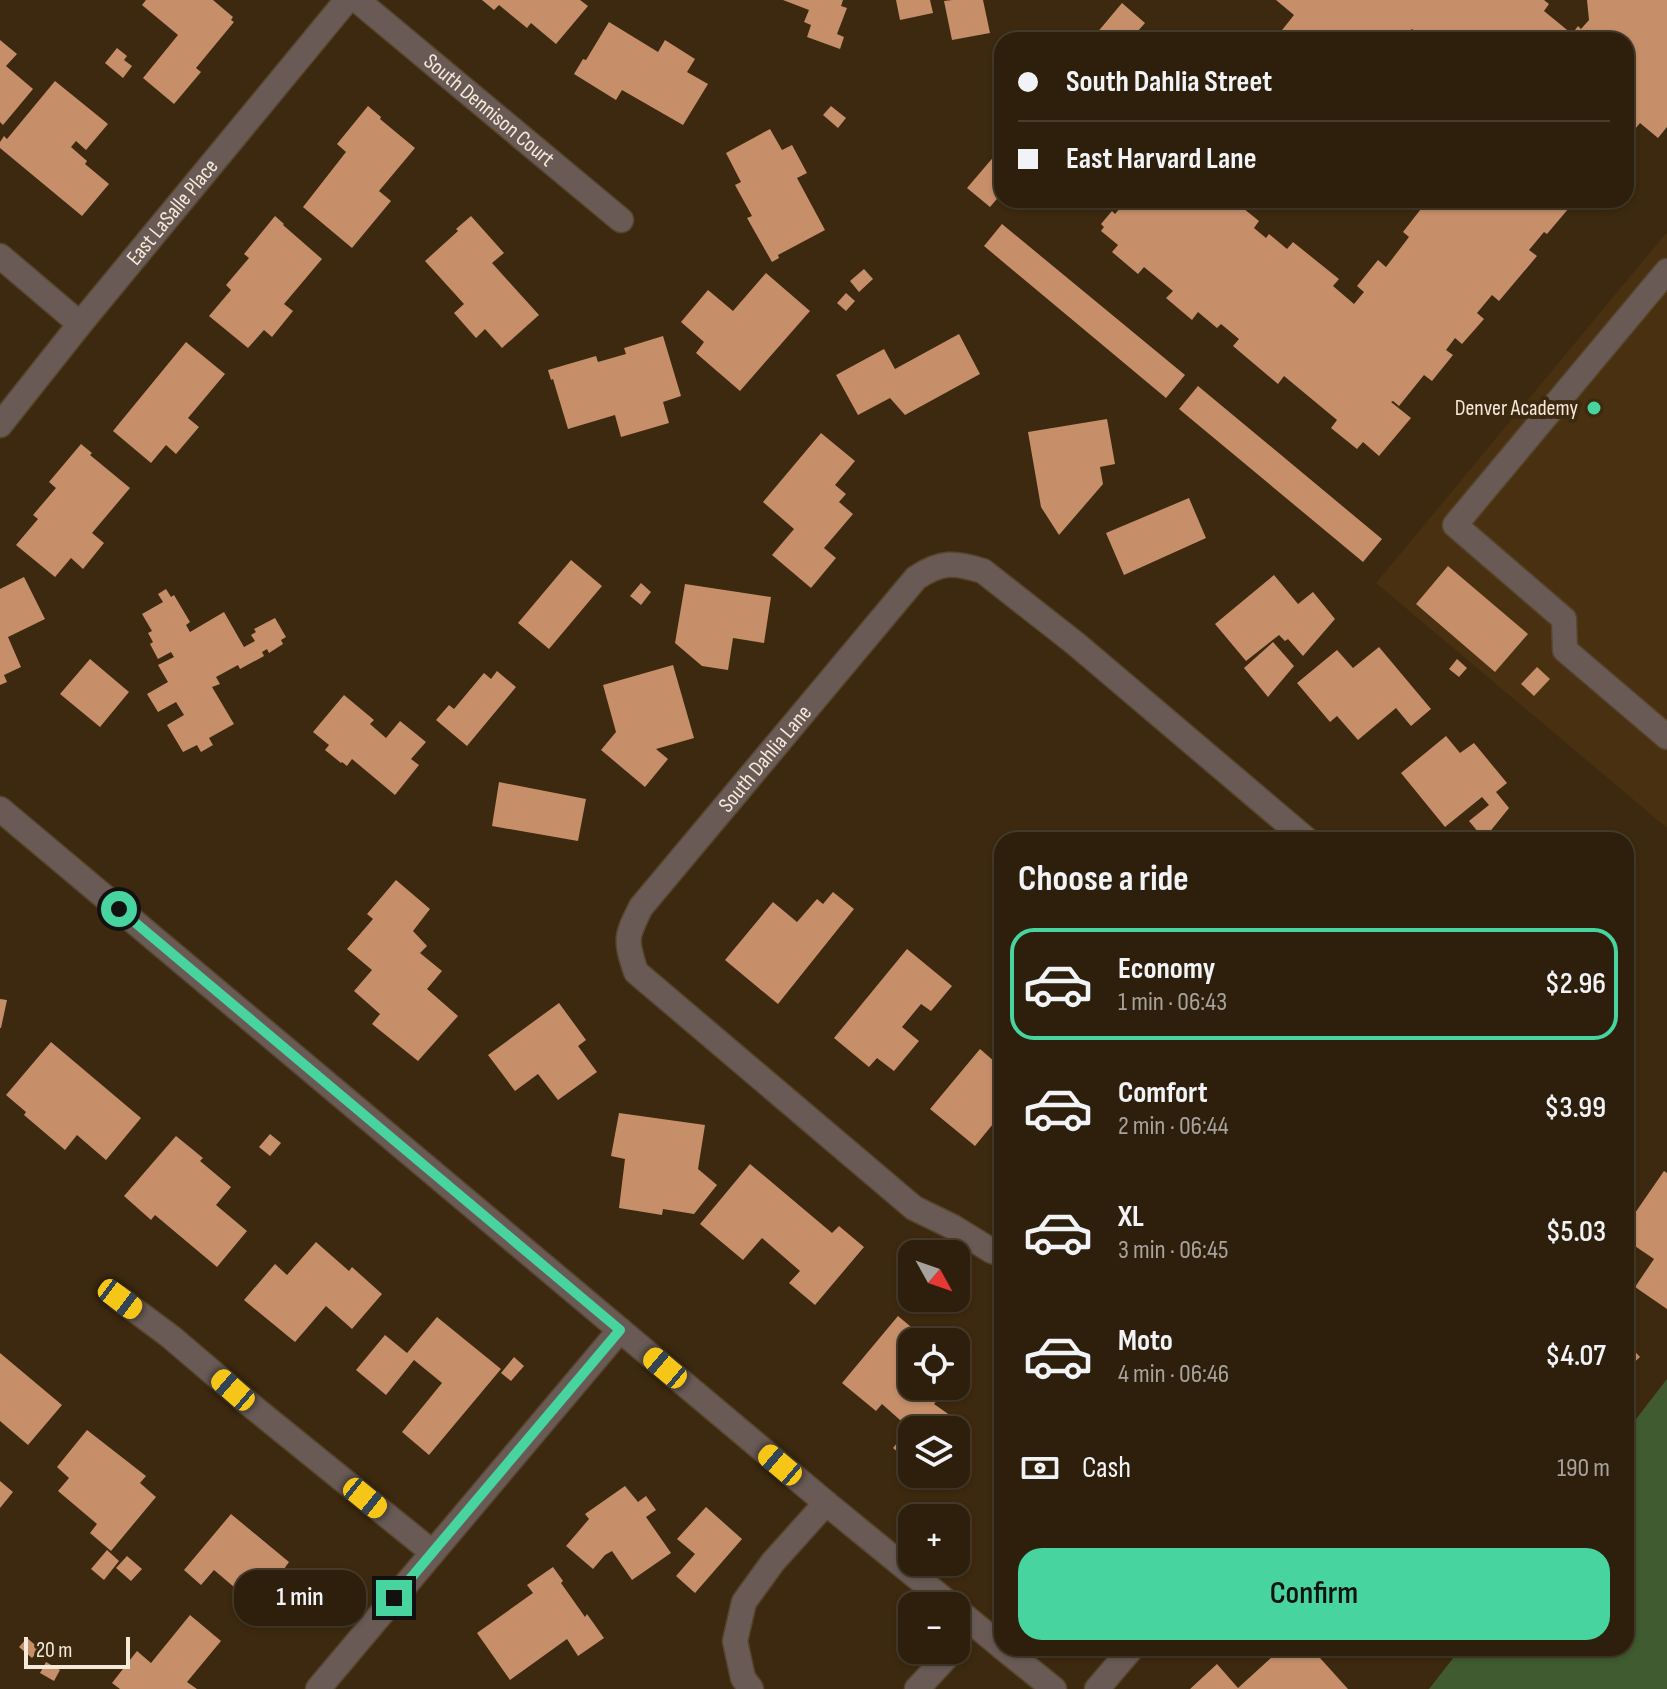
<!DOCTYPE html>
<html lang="en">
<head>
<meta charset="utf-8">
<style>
	:root { --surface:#2d1f0b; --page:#392c19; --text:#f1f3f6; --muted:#a7a29d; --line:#483d2c; --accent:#47d49e }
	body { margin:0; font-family:"Sofia Sans Condensed",sans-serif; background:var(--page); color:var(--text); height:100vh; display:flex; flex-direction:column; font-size:30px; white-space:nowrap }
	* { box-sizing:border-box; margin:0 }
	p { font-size:26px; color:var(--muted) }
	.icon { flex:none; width:44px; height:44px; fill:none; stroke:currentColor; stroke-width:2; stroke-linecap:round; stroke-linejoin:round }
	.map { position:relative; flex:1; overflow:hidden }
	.details { position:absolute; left:994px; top:832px; width:640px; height:824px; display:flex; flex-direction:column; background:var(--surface); border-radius:24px; box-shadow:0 2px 6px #0004,0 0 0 2px var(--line) }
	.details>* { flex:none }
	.banner { position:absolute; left:994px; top:32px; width:640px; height:176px; border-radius:24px; box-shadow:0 2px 6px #0004,0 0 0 2px var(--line); display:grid; align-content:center; height:176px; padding:0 24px; background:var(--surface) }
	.needle { width:52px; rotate:130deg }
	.tools { position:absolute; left:898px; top:1240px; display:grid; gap:16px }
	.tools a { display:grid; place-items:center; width:72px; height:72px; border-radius:16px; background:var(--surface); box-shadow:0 2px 6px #0004,0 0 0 2px var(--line); font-size:40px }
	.scale { position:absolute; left:24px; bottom:20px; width:106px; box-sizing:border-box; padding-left:8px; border:4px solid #f5e9da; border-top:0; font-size:22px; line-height:28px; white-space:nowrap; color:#f5e9da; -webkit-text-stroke:6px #3c290f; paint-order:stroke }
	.end { position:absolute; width:36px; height:36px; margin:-18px; border:10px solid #47d49e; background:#111; box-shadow:0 0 0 4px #111 }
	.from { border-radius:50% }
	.bubble { position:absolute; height:56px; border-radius:24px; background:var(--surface); box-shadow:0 2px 6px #0004,0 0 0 2px var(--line); font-size:26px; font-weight:600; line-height:56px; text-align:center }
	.car { position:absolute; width:24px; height:48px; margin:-24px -12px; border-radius:10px; box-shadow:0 0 6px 2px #0007; background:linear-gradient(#f5c518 24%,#345 0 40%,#f5c518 0 76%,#345 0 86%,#f5c518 0) }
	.banner b { display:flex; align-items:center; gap:28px; height:76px; font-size:30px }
	.banner b+b { border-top:2px solid var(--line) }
	.banner i { width:20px; height:20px; background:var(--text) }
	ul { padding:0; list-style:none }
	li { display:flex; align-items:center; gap:24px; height:112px; margin:0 16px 12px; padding:0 8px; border:4px solid transparent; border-radius:24px }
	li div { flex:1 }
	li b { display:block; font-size:30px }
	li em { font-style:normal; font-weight:600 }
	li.on { border-color:var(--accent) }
	li>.icon { width:72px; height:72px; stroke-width:1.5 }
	h2 { padding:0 24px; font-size:36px; line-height:96px }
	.pay { display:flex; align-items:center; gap:20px; height:88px; padding:0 24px; font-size:30px }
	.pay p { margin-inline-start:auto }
	.action { display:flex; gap:16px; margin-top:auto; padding:16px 24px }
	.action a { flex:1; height:92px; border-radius:24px; background:var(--accent); color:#111; font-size:32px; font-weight:600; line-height:92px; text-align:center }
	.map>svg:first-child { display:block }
</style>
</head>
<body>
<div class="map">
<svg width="1667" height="1689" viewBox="0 0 1667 1689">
	<rect width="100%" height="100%" fill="#3c290f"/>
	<path fill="#483010" d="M1667,232V828L1376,583Z"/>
	<path fill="#405b2f" d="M1667,1379V1689H1429L1461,1648H1626V1432Z"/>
	<path fill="#c68f6a" d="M146,0H213L233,17L231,20L234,22L196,68L201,72L174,104L143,78L178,35L142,5Z
		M482,0H580L588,6L556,44L531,23L527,28L499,5L494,10Z
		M783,0H843L841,6L847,8L837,34L844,37L840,49L807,37L811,25L804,22L809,10Z
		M896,0H930L933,13L900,20Z
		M952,0H983L990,33L952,40L944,1Z
		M1276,0H1544L1549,4L1544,11L1572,34L1578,26L1581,29L1589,20L1587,0H1667V127L1658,138L1640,123L1626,140V40H1426L1412,29L1408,33L1416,40H1263L1268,34L1275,39L1294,15Z
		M1122,3L1145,23L1130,40H1091Z
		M609,22L658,52L665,40L695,59L687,72L708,84L683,125L622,90L616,100L574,74L583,59L586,60Z
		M0,40L17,54L6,66L33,89L3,125L0,122Z
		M117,48L127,56L124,60L132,66L123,78L105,63Z
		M55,81L108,124L86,150L76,141L71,147L87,161L85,164L109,184L82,216L0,148V142L4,136L7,139Z
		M368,106L381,117L380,119L415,148L379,191L391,201L352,248L303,207L346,152L337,144Z
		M831,106L846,118L838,128L823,115Z
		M770,129L782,150L792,145L807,173L797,178L825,230L778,255L779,258L772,262L747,218L752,216L735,185L741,182L726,153Z
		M1002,147V193L990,207L967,188Z
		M1127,200H1220L1227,206L1233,200L1259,221L1254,228L1266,238L1269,234L1287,249L1293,242L1339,279L1333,286L1354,304L1364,292L1357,286L1378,260L1386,267L1409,237L1403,232L1424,205L1431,210L1439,200H1563L1562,202L1569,208L1547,234L1544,232L1529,250L1537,256L1499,301L1492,295L1477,313L1484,319L1462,344L1455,338L1446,350L1453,355L1432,381L1424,375L1399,406L1393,401L1391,402L1411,418L1379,456L1363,442L1357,449L1331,428L1337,420L1284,376L1278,384L1233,346L1239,339L1221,324L1217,328L1198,312L1192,320L1166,298L1173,291L1144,267L1138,274L1112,252L1118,245L1101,231L1104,227L1101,224L1112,211L1115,214Z
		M275,216L284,224L283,225L322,259L284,304L293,311L272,337L264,330L248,348L209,316L231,290L226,285L249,258L244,254Z
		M471,216L504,253L492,263L539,315L502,348L485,329L476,338L454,313L464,304L425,261L458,231L456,229Z
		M1002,224L1185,375L1166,398L984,246Z
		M864,269L873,279L859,292L850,281Z
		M766,273L810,311L740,391L696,353L704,342L681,322L708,290L733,311Z
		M846,293L855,301L846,311L837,303Z
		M959,334L980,374L905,415L890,398L858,415L836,375L884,349L895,369Z
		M663,336L681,396L663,402L669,423L621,437L615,415L568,429L553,379L551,380L548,370L596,356L598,362L626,354L624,348Z
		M186,342L225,374L188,418L199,427L176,454L166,445L151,463L113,431Z
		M1198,386L1382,539L1363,562L1179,409Z
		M1107,419L1115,464L1100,467L1103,484L1059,535L1041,507L1028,432Z
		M821,433L855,461L835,485L846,494L839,502L853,514L824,548L836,558L811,588L772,555L794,529L763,502Z
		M81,444L92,453L90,455L130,488L92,533L104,543L83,569L71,558L55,577L16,545L38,519L33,515L56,488L49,482Z
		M1189,498L1206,538L1124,575L1106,533Z
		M571,560L602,586L549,649L518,623Z
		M1448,566L1528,634L1495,672L1416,604Z
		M1274,575L1298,604L1313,592L1335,619L1303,656L1288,639L1285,641L1279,635L1246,661L1215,624Z
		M24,577L45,619L8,637L21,667L4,675L7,682L0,685V589Z
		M641,583L651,592L641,605L630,596Z
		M685,584L771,597L764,643L733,638L728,670L702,666L675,643Z
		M166,589L171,597L174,595L190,622L186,625L190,632L224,612L244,647L255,641L251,635L256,632L254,629L275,618L286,637L281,640L283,644L269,653L267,649L262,652L264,656L240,669L238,665L216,677L220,684L212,687L234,724L209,738L213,745L201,752L197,745L183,752L167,725L184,715L176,702L158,712L147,694L168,682L158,665L174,657L171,652L158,659L150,644L153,642L148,633L152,631L142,614L163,602L158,594Z
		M1273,642L1294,666L1268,697L1244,668Z
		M1379,647L1431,709L1411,726L1396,708L1358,740L1337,716L1330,722L1297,683L1337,650L1353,668Z
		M90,659L129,692L100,727L60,694Z
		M1457,659L1467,668L1459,677L1449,669Z
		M673,665L694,738L656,749L668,759L645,787L601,750L616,732L603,685Z
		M1537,667L1550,679L1534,696L1521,684Z
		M497,671L516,687L467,746L436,720L449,705L454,709L484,673L491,679Z
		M344,695L374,720L370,724L386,738L400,721L426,742L411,759L419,765L395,795L352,759L347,766L342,762L341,763L325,750L329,745L313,732Z
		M1446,736L1460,753L1474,743L1507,783L1496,792L1509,808L1484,839L1469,821L1489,805L1482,797L1445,827L1401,773Z
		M499,782L586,799L578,841L492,826Z
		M396,880L430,909L413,931L427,946L420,953L442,971L427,989L458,1016L418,1061L372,1024L380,1014L354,991L372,970L347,949L373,919L367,914Z
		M833,892L854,909L778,1004L725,960L773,902L797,922L817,899L823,904Z
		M907,949L952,986L931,1011L921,1004L902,1027L919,1041L894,1071L877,1058L869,1067L834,1038Z
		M0,999L7,1000L1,1028H0Z
		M559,1003L586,1040L578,1046L597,1072L558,1100L538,1074L515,1091L488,1055Z
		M51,1042L141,1118L106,1160L77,1135L65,1150L24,1115L26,1112L6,1095Z
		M980,1049L1002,1068V1113L975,1146L930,1109Z
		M619,1113L705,1125L698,1169L717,1185L694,1214L663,1209L662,1215L619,1208L625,1159L611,1156Z
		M270,1134L281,1143L270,1156L259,1147Z
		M176,1136L203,1158L200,1161L231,1187L216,1205L247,1231L217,1267L155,1215L151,1220L124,1196Z
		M750,1164L832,1233L839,1226L864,1247L815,1305L789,1283L800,1271L762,1238L743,1260L700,1224Z
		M1664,1171L1667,1173V1309L1635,1287L1654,1259L1626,1240V1226Z
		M316,1242L349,1271L352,1267L382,1294L352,1329L326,1306L295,1342L244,1300L275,1264L287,1275Z
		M898,1316L929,1342H912V1386H949L934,1404L954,1418L944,1430H912V1464L893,1448L909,1428L882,1404L876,1411L842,1383Z
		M437,1317L501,1369L429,1455L402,1432L442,1383L414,1360L386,1395L356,1370L385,1335L407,1353Z
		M1626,1342L1640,1357L1626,1370Z
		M956,1348L971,1360L956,1378Z
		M0,1353L62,1405L28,1445L0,1421Z
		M514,1357L524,1366L511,1381L501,1373Z
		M87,1430L146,1476L140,1483L156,1497L111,1551L90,1533L97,1524L58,1491L69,1478L57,1467Z
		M0,1481L13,1492L0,1508Z
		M625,1486L638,1502L646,1496L656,1510L646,1517L671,1553L632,1580L612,1551L605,1555L593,1569L566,1546L589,1519L585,1514Z
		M706,1507L742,1539L695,1593L676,1576L695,1554L677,1539Z
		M231,1514L289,1562L281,1573L307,1595L280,1626L214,1570L201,1585L184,1570Z
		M107,1550L119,1561L104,1580L91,1569Z
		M127,1556L142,1569L131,1581L116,1568Z
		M553,1567L563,1581L561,1583L585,1617L587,1614L604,1638L578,1656L567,1639L510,1680L477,1633L533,1593L527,1585Z
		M190,1615L221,1641L187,1682L197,1689H120L112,1683L137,1651L151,1663Z
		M27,1638L40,1649L32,1658L19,1647Z
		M1282,1648H1311L1348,1689H1190L1217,1664L1238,1688Z
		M46,1662L60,1670L54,1681L40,1673Z"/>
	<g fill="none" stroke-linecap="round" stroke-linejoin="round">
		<g stroke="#56442b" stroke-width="27">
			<g id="minor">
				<path id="s1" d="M357,0L621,220"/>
				<path d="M0,256L80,324"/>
				<path d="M1667,271L1455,525L1564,619L1565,650L1667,737"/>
				<path id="s2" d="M0,425L80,324L347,0"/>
				<path d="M0,809L826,1503L952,1606"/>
				<path id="s3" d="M1002,1254L992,1251L953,1227L914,1208L636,972C625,939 626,937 641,907L916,578C941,561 955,562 983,571L1076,644L1307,840"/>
				<path d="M120,1299L171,1337L253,1407L432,1552"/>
				<path d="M956,1609L1002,1647"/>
				<path d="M1003,1648L1054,1689"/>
				<path d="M318,1689L620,1330"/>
				<path d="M751,1689L743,1678L735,1641L744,1602L773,1562L826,1503"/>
				<path d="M917,1689L953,1650"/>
				<path d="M1097,1689L1132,1648"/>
			</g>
		</g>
		<use href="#minor" stroke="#695a55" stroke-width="24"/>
	</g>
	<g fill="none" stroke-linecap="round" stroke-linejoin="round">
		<path stroke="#47d49e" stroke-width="10" d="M119,909L620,1330L394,1598"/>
	</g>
	<circle fill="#47d49e" stroke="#3c290f" stroke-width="3" cx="1594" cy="408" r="8"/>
	<g text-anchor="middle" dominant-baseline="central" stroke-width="8" stroke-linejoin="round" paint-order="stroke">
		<g font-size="22" fill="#f5e9da" stroke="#3c290f">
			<text stroke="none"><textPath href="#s1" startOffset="172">South Dennison Court</textPath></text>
			<text stroke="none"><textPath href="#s2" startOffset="274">East LaSalle Place</textPath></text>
			<text stroke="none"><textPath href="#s3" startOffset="726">South Dahlia Lane</textPath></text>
		</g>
		<g font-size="22" fill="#f5e9da" stroke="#3c290f" text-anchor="end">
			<text x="1578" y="408">Denver Academy</text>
		</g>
	</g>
</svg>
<div class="tools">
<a><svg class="needle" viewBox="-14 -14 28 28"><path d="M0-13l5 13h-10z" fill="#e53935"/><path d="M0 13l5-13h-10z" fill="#a7a29d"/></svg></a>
<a><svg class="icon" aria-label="locate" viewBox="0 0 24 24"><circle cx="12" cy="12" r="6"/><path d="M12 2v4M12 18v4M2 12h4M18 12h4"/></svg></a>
<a><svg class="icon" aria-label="layers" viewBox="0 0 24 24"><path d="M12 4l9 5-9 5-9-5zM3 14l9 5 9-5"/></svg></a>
<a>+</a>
<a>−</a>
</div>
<div class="scale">20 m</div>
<i class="end from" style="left:119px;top:909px"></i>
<i class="end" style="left:394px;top:1598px"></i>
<div class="bubble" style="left:234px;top:1570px;width:132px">1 min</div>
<i class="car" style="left:120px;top:1299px;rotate:127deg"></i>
<i class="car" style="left:665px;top:1368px;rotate:310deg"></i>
<i class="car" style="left:233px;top:1390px;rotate:311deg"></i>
<i class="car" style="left:780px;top:1465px;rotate:310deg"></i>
<i class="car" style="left:365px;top:1498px;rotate:129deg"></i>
<div class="banner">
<b><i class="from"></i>South Dahlia Street</b>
<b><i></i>East Harvard Lane</b>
</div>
<section class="details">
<h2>Choose a ride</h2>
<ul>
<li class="on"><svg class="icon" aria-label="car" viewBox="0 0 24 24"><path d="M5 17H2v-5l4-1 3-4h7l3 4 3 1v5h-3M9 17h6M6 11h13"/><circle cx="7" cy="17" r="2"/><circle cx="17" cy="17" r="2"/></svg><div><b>Economy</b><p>1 min · 06:43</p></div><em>$2.96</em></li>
<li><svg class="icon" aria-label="car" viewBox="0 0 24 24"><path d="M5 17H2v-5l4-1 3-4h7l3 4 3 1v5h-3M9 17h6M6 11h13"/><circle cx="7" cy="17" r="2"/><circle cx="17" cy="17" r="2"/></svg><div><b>Comfort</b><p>2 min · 06:44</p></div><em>$3.99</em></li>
<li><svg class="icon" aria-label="car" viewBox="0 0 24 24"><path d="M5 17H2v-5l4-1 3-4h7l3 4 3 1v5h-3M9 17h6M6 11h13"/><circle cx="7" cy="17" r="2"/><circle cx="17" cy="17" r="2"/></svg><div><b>XL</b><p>3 min · 06:45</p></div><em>$5.03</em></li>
<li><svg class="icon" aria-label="car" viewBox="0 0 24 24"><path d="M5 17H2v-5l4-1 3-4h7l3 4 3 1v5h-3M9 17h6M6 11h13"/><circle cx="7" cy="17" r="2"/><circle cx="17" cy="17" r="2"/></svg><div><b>Moto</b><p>4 min · 06:46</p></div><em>$4.07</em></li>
</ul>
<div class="pay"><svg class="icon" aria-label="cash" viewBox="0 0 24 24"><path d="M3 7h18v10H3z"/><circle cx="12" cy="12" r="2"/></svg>Cash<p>190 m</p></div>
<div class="action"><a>Confirm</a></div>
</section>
</div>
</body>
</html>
